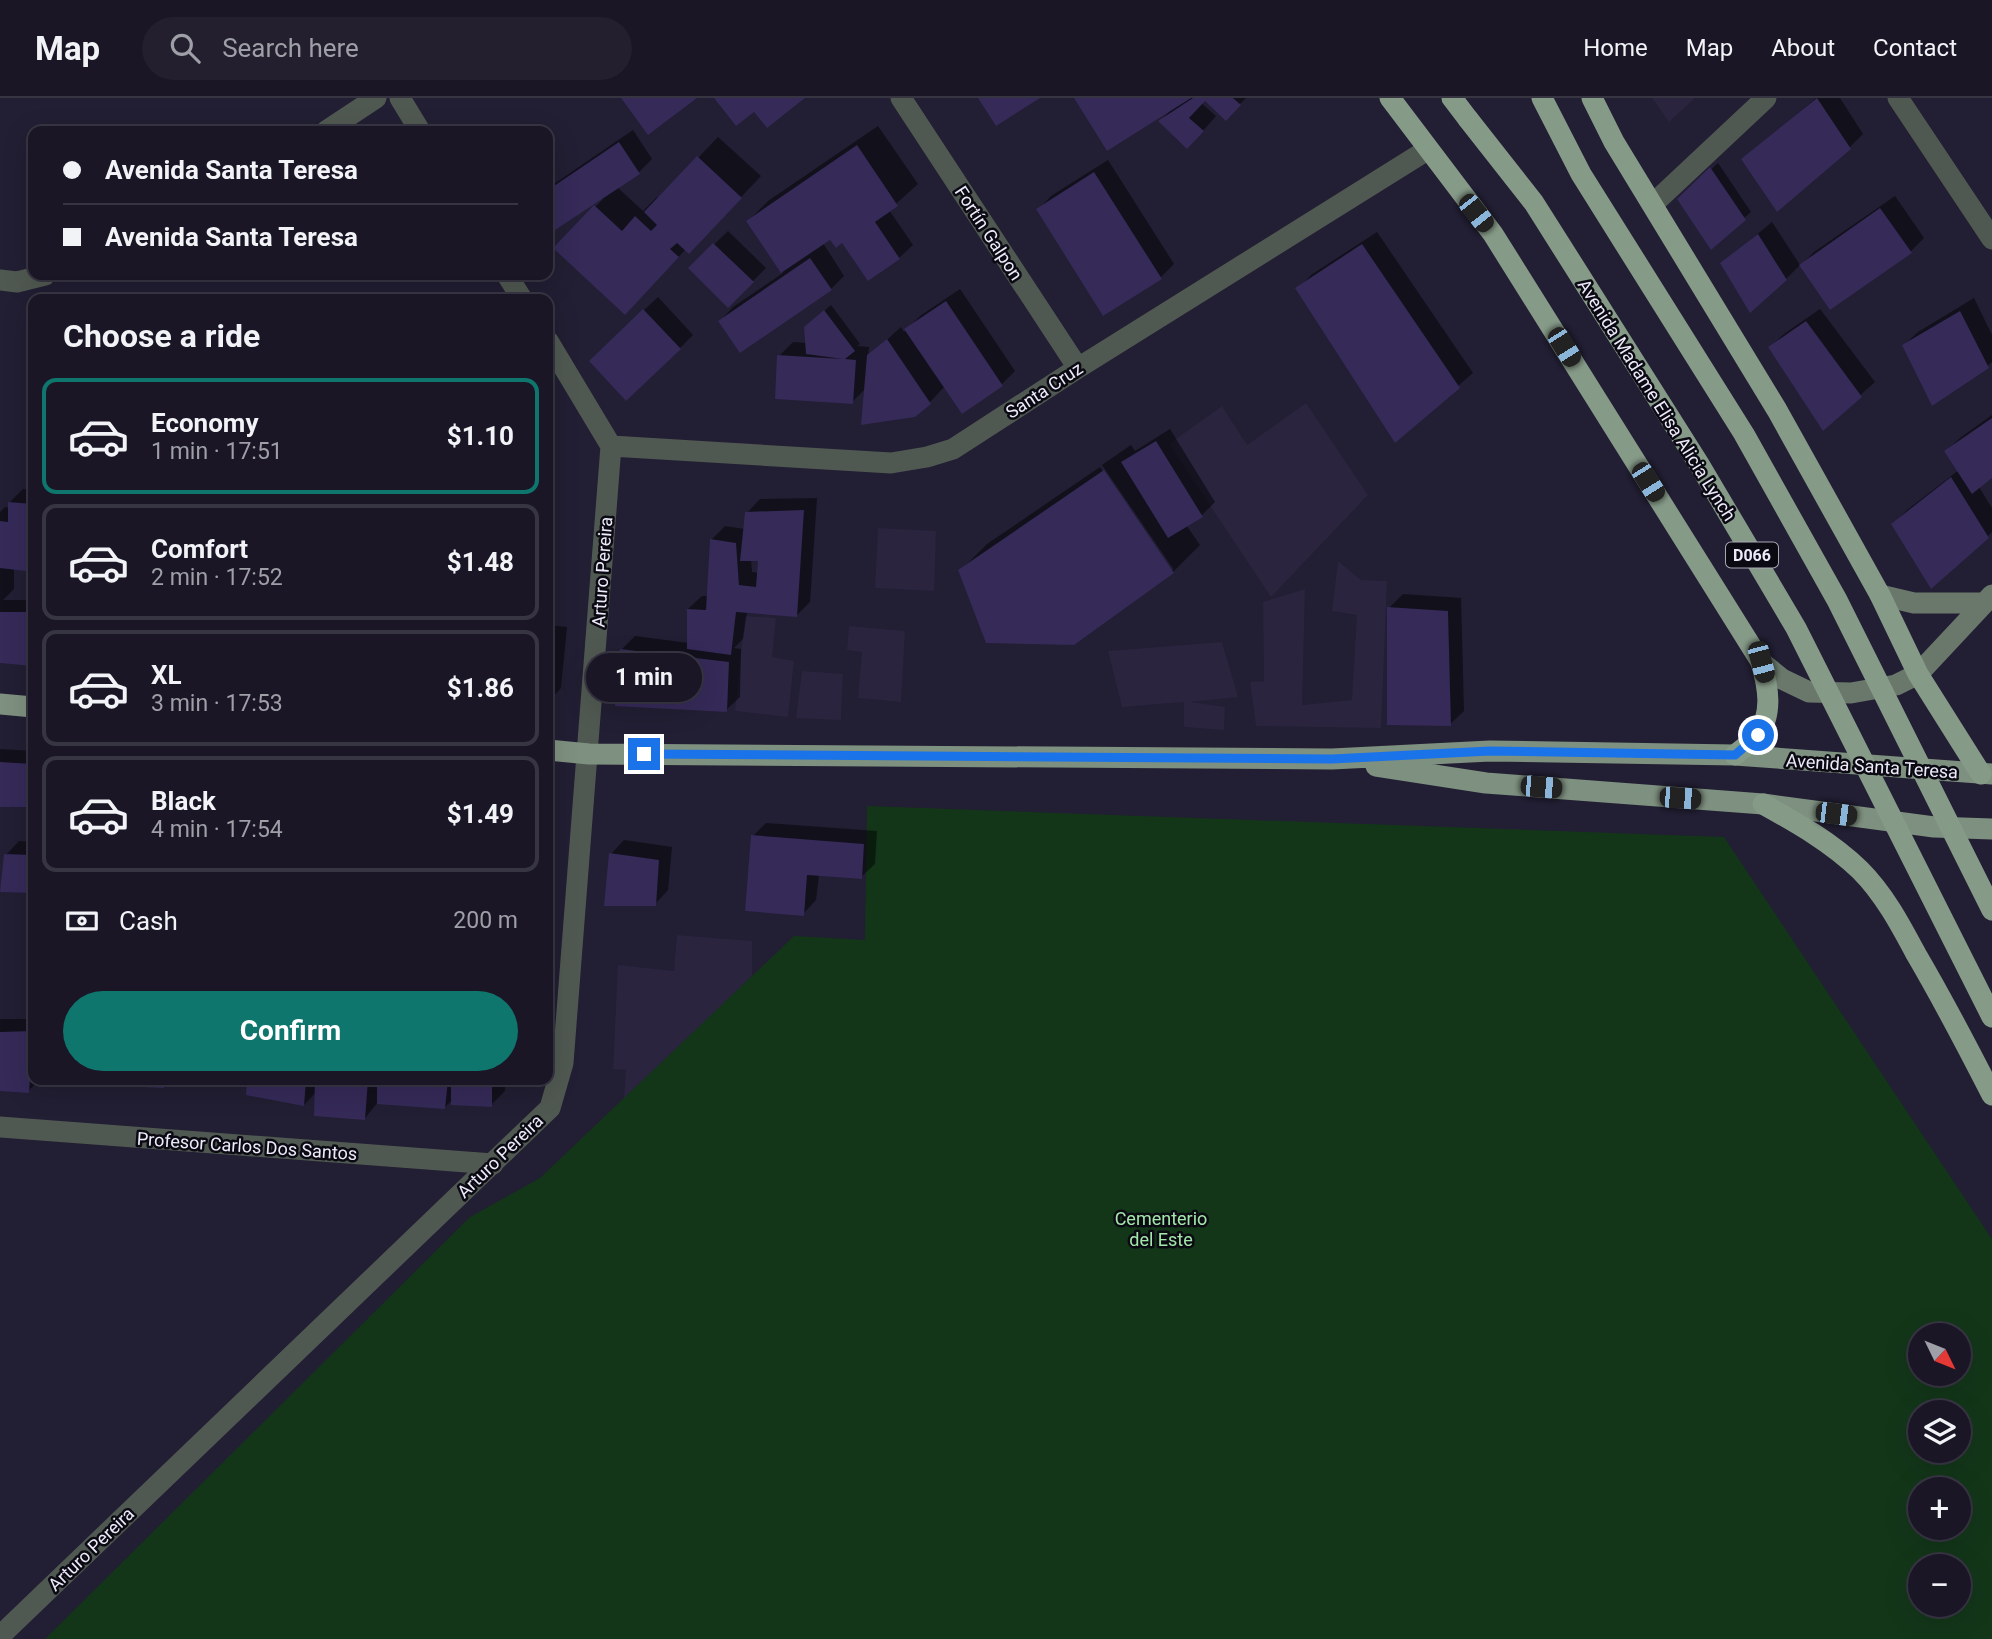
<!DOCTYPE html>
<html lang="en">
<head>
<meta charset="utf-8">
<style>
	:root { --surface:#1a1626; --page:#231f2e; --text:#f1f3f6; --muted:#9f9fa7; --line:#383543; --accent:#0f766e }
	body { margin:0; font-family:Roboto,sans-serif; background:var(--page); color:var(--text); height:100vh; display:flex; flex-direction:column; font-size:26px; white-space:nowrap }
	* { box-sizing:border-box; margin:0 }
	p { font-size:23px; color:var(--muted) }
	.icon { flex:none; width:38px; height:38px; fill:none; stroke:currentColor; stroke-width:2; stroke-linecap:round; stroke-linejoin:round }
	.map { position:relative; flex:1; overflow:hidden }
	.side { position:absolute; left:28px; top:196px; width:525px; height:791px; display:flex; flex-direction:column; background:var(--surface); border-radius:14px; box-shadow:0 7px 28px #0002,0 0 0 2px var(--line) }
	.side>* { flex:none }
	.top-card { position:absolute; left:28px; top:28px; width:525px; height:154px; border-radius:14px; box-shadow:0 7px 28px #0002,0 0 0 2px var(--line); display:grid; align-content:center; height:154px; padding:0 35px; background:var(--surface) }
	.needle { width:46px; rotate:133deg }
	.buttons { position:absolute; left:1908px; top:1225px; display:grid; gap:14px }
	.buttons a { display:grid; place-items:center; width:63px; height:63px; border-radius:50%; background:var(--surface); box-shadow:0 7px 28px #0002,0 0 0 2px var(--line); font-size:35px }
	.end { position:absolute; width:32px; height:32px; margin:-16px; border:9px solid #1a73e8; background:#fff; box-shadow:0 0 0 4px #fff }
	.from { border-radius:50% }
	.bubble { position:absolute; height:49px; border-radius:24px; background:var(--surface); box-shadow:0 7px 28px #0002,0 0 0 2px var(--line); font-size:23px; font-weight:700; line-height:49px; text-align:center }
	.car { position:absolute; width:21px; height:42px; margin:-21px -10px; border-radius:9px; box-shadow:0 0 5px 2px #0007; background:linear-gradient(#222 24%,#8ab4d8 0 40%,#222 0 76%,#8ab4d8 0 86%,#222 0) }
	.top-card b { display:flex; align-items:center; gap:24px; height:66px; font-size:26px }
	.top-card b+b { border-top:2px solid var(--line) }
	.top-card i { width:18px; height:18px; background:var(--text) }
	ul { padding:0; list-style:none }
	li { display:flex; align-items:center; gap:21px; height:116px; margin:0 14px 10px; padding:0 21px; border:4px solid var(--line); border-radius:14px }
	li div { flex:1 }
	li b { display:block; font-size:26px }
	li em { font-style:normal; font-weight:700 }
	li.active { border-color:var(--accent) }
	li>.icon { width:63px; height:63px; stroke-width:1.5 }
	h2 { padding:0 35px; font-size:32px; line-height:84px }
	.pay { display:flex; align-items:center; gap:18px; height:77px; padding:0 35px; font-size:26px }
	.pay p { margin-inline-start:auto }
	.primary-button { display:flex; gap:14px; margin-top:auto; padding:14px 35px }
	.primary-button a { flex:1; height:80px; border-radius:42px; background:var(--accent); color:#fff; font-size:28px; font-weight:700; line-height:80px; text-align:center }
	header { display:flex; align-items:center; gap:42px; box-sizing:border-box; height:98px; padding:0 35px; background:var(--surface); border-bottom:2px solid var(--line) }
	header strong { font-size:33px }
	nav { display:flex; gap:38px; margin-inline-start:auto; font-size:24px }
	.search { width:490px; height:63px; background:var(--page); display:flex; align-items:center; gap:18px; box-sizing:border-box; padding:0 24px; border-radius:38px; color:var(--muted); font-size:26px }
	.map>svg:first-child { display:block }
</style>
</head>
<body>
<header>
<strong>Map</strong>
<div class="search"><svg class="icon" aria-label="search" viewBox="0 0 24 24"><circle cx="10" cy="10" r="6"/><path d="M15 15l6 6"/></svg>Search here</div>
<nav><a>Home</a><a>Map</a><a>About</a><a>Contact</a></nav>
</header>
<div class="map">
<svg width="1992" height="1541" viewBox="0 0 1992 1541">
	<rect width="100%" height="100%" fill="#221e33"/>
	<path fill="#2a243f" d="M1652,0H1695L1669,24Z
		M1306,305L1368,397L1271,499L1169,346L1222,308L1247,347Z
		M878,430L936,433L934,493L875,490Z
		M1338,463L1361,482L1387,483L1381,630L1256,628L1250,584L1264,583L1263,504L1305,491L1302,607L1352,602L1357,517L1332,513Z
		M745,518L776,520L772,559L794,563L788,619L735,613Z
		M849,528L905,533L901,604L858,600L862,554L847,552Z
		M1222,544L1238,599L1190,604L1225,609L1224,632L1184,629V604L1122,609L1108,553Z
		M802,573L843,576L841,622L796,620Z
		M677,837L752,843V879L624,1000L626,972L613,971L618,867L674,873Z"/>
	<path fill="#133619" fill-rule="evenodd" d="M867,708L1724,739L1992,1141V1541H45L470,1119L540,1080L794,838L865,842ZM1920,1237H1958V1276H1920ZM1920,1314H1958V1353H1920ZM1920,1391H1958V1430H1920ZM1920,1468H1958V1507H1920Z"/>
	<path fill="#0007" fill-rule="evenodd" d="M1076,0H1246L1226,20L1206,1L1201,5L1216,18L1201,35L1160,23L1170,13Z
		M1816,0H1840L1863,36L1849,50L1744,61Z
		M878,28L918,86L889,112L913,147L899,160L831,140L823,145L844,178L831,191L720,223L733,209L783,175L748,123L768,103Z
		M633,32L652,61L639,74L617,89L643,113L657,99L659,101L718,39L761,78L709,133L686,151L645,194L556,150L603,101L601,99L553,132L548,124V90Z
		M1108,62L1174,166L1161,179L1038,112L1051,98Z
		M1718,65L1751,114L1744,120L1679,101Z
		M1895,98L1924,140L1911,153L1801,167L1814,154Z
		M1772,124L1800,167L1786,181L1723,165Z
		M728,133L766,170L728,208L690,170Z
		M1377,134L1473,275L1395,342L1298,191L1311,177Z
		M960,191L1015,273L1002,286L962,313L945,288L930,304L866,290L852,304L779,258L793,244L807,245L813,223L831,207L860,246L857,248L869,249L868,259L901,229L904,234L920,218Z
		M658,199L693,237L680,250H604Z
		M1974,200L1992,237V264L1987,268L1904,247L1918,234Z
		M1820,211L1875,284L1823,330L1770,249L1784,236Z
		M1992,317V377L1979,389L1992,410V434L1932,489L1893,426L1907,412L1959,372L1946,353L1960,340Z
		M1170,331L1215,404L1202,417L1186,427L1200,447L1173,474L960,473L987,446L1100,369L1170,472H1174L1102,367L1131,347L1135,353Z
		M23,391L33,392V463L25,471L14,470V491L3,502H33L32,566L0,563V414L5,409L10,410V404Z
		M817,400L810,504L797,517L747,514L743,541L734,550L741,551L740,599L726,612L621,552L635,538L688,545V511L702,498H709L712,441L725,428L745,431L747,415L760,401ZM751,461H760L759,475L752,474Z
		M548,483H551L548,515Z
		M1403,496L1461,500L1464,613L1450,626L1389,510Z
		M548,527L567,529L561,590L548,604Z
		M0,651L33,653V708L0,707Z
		M766,725L877,733L875,766L861,779L819,776L816,802L803,816L753,738Z
		M624,742L672,749L668,792L655,806L611,756Z
		M19,743L33,744V793L2,792L6,757Z
		M0,921H33V982H40L28,993L0,991Z
		M249,982H505V993L491,1007L453,1001L444,1010L378,1004L365,1020L316,994L304,1007L248,996Z"/>
	<path fill="#352a58" d="M621,0H697L648,37Z
		M714,0H805L767,30L754,14L736,28Z
		M978,0H1040L996,28Z
		M1074,0H1191L1107,53Z
		M1193,0H1233L1241,7L1226,23L1205,3L1189,20L1204,33L1187,51L1158,23Z
		M1817,0L1851,51L1777,114L1741,61Z
		M619,44L640,76L552,134L548,128V92Z
		M857,47L898,108L875,124L900,161L868,183L842,145L836,150L830,142L781,175L746,123Z
		M697,58L742,100L689,156L677,145L670,151L679,159L625,217L553,150L594,107L622,133L635,118L651,133L657,127L644,114Z
		M1710,69L1746,122L1711,152L1677,101Z
		M1094,74L1162,181L1103,218L1036,111Z
		M1880,110L1912,155L1830,212L1799,167Z
		M1758,136L1787,182L1750,215L1720,165Z
		M713,145L754,184L728,210L688,170Z
		M1362,146L1460,290L1395,345L1295,190Z
		M810,160L832,192L740,255L718,223Z
		M946,203L1003,288L962,316L904,231Z
		M643,211L681,251L626,303L589,263Z
		M824,212L855,253L845,261L856,262L853,306L775,301L777,257L843,261L806,256L804,229Z
		M1960,213L1989,270L1932,308L1902,247Z
		M1806,223L1862,299L1823,333L1768,249Z
		M887,241L931,306L915,319L861,327L867,257Z
		M1992,320V380L1972,396L1944,353Z
		M1156,343L1203,419L1168,440L1121,364Z
		M1104,372L1174,475L1074,547L986,545L958,472Z
		M1951,379L1989,440L1931,491L1891,426Z
		M8,404L33,406V442L27,440L26,473L0,470V423L8,424Z
		M804,412L797,519L736,514L731,557L687,551V511L706,512L710,441L736,445L739,487L756,489L758,463H740L745,414Z
		M1387,509L1448,513L1451,628L1387,627Z
		M0,514H33V568L0,565Z
		M548,541L554,542L550,590H548Z
		M620,551L729,564L727,614L615,608Z
		M0,664L33,666V709H0Z
		M751,737L864,746L862,781L807,777L804,818L745,813Z
		M609,755L659,762L656,808H604Z
		M4,756L33,757V795L0,794Z
		M33,933L29,995L0,993V934Z
		M123,982H165L164,990L123,988Z
		M172,982H213L212,987L172,986Z
		M247,982H306L304,1008L246,997Z
		M315,982H368L365,1022L314,1018Z
		M377,982H448L445,1011L377,1006Z
		M451,982H492V1009L451,1007Z"/>
	<g fill="none" stroke-linecap="round" stroke-linejoin="round">
		<path stroke="#505951" stroke-width="21" d="M400,0L420,33
			M901,0L1078,270
			M1898,0L1992,141
			M326,33L376,0
			M1653,106L1766,0
			M507,177L522,201
			M0,182L17,184L45,177
			M548,243L611,348
			M611,348L891,365L927,359L953,351L1078,270L1427,52
			M0,1029L493,1066
			M0,1538L550,1010L563,965L611,348"/>
		<path stroke="#6a786b" stroke-width="21" d="M1880,497L1914,505H1983
			M1761,564L1782,581L1809,594L1851,595L1896,587L1918,576L1992,497"/>
		<path stroke="#7e907f" stroke-width="21" d="M0,606L33,609
			M548,652L589,656L1332,661L1490,653L1735,657L1992,676
			M1376,668L1486,685L1763,706L1934,729L1992,731"/>
		<path stroke="#869a88" stroke-width="21" d="M1390,0L1493,136L1761,564C1768,588 1774,617 1756,639C1750,646 1742,651 1735,657
			M1452,0L1468,21
			M1592,0L1614,44L1777,312L1880,497L1918,576L1981,676
			M1763,706C1797,725 1831,744 1860,772C1884,796 1900,826 1916,856C1943,902 1968,950 1992,997"/>
		<path stroke="#869a88" stroke-width="21" d="M1542,0L1581,76L1744,336L1837,502L1992,812
			M1468,21L1534,105L1699,366L1796,530L1992,919"/>
	</g>
	<g fill="none" stroke-linecap="round" stroke-linejoin="round">
		<path stroke="#1a73e8" stroke-width="9" d="M644,656L1332,661L1490,653L1735,657L1758,637"/>
	</g>
	<g text-anchor="middle" dominant-baseline="central" stroke-width="5" stroke-linejoin="round" paint-order="stroke">
		<rect fill="#0b0a13" stroke="#a9a8b5" stroke-width="2" x="1726" y="444.5" width="52" height="25" rx="5"/>
		<g font-size="16" font-weight="bold" fill="#edebfa">
			<text x="1752" y="457">D066</text>
		</g>
		<g font-size="18" fill="#edebfa" stroke="#0b0a13">
			<text transform="translate(989 135) rotate(57)">Fortín Galpon</text>
			<text transform="translate(1044 292) rotate(-33)">Santa Cruz</text>
			<text transform="translate(1657 302) rotate(58)">Avenida Madame Elisa Alicia Lynch</text>
			<text transform="translate(602 474) rotate(-86)">Arturo Pereira</text>
			<text transform="translate(1872 668) rotate(4)">Avenida Santa Teresa</text>
			<text transform="translate(247 1048) rotate(4)">Profesor Carlos Dos Santos</text>
			<text transform="translate(500 1058) rotate(-44)">Arturo Pereira</text>
			<text transform="translate(91 1451) rotate(-44)">Arturo Pereira</text>
		</g>
		<g font-size="18" fill="#a3e8aa" stroke="#0b0a13">
			<text x="1161" y="1120">Cementerio<tspan x="1161" dy="21">del Este</tspan></text>
		</g>
	</g>
</svg>
<div class="buttons">
<a><svg class="needle" viewBox="-14 -14 28 28"><path d="M0-13l5 13h-10z" fill="#e53935"/><path d="M0 13l5-13h-10z" fill="#9f9fa7"/></svg></a>
<a><svg class="icon" aria-label="layers" viewBox="0 0 24 24"><path d="M12 4l9 5-9 5-9-5zM3 14l9 5 9-5"/></svg></a>
<a>+</a>
<a>−</a>
</div>
<i class="end from" style="left:1758px;top:637px"></i>
<i class="end" style="left:644px;top:656px"></i>
<div class="bubble" style="left:586px;top:555px;width:116px">1 min</div>
<i class="car" style="left:1476px;top:115px;rotate:142deg"></i>
<i class="car" style="left:1564px;top:249px;rotate:148deg"></i>
<i class="car" style="left:1648px;top:384px;rotate:148deg"></i>
<i class="car" style="left:1761px;top:564px;rotate:165deg"></i>
<i class="car" style="left:1541px;top:689px;rotate:95deg"></i>
<i class="car" style="left:1680px;top:700px;rotate:94deg"></i>
<i class="car" style="left:1836px;top:716px;rotate:97deg"></i>
<div class="top-card">
<b><i class="from"></i>Avenida Santa Teresa</b>
<b><i></i>Avenida Santa Teresa</b>
</div>
<section class="side">
<h2>Choose a ride</h2>
<ul>
<li class="active"><svg class="icon" aria-label="car" viewBox="0 0 24 24"><path d="M5 17H2v-5l4-1 3-4h7l3 4 3 1v5h-3M9 17h6M6 11h13"/><circle cx="7" cy="17" r="2"/><circle cx="17" cy="17" r="2"/></svg><div><b>Economy</b><p>1 min · 17:51</p></div><em>$1.10</em></li>
<li><svg class="icon" aria-label="car" viewBox="0 0 24 24"><path d="M5 17H2v-5l4-1 3-4h7l3 4 3 1v5h-3M9 17h6M6 11h13"/><circle cx="7" cy="17" r="2"/><circle cx="17" cy="17" r="2"/></svg><div><b>Comfort</b><p>2 min · 17:52</p></div><em>$1.48</em></li>
<li><svg class="icon" aria-label="car" viewBox="0 0 24 24"><path d="M5 17H2v-5l4-1 3-4h7l3 4 3 1v5h-3M9 17h6M6 11h13"/><circle cx="7" cy="17" r="2"/><circle cx="17" cy="17" r="2"/></svg><div><b>XL</b><p>3 min · 17:53</p></div><em>$1.86</em></li>
<li><svg class="icon" aria-label="car" viewBox="0 0 24 24"><path d="M5 17H2v-5l4-1 3-4h7l3 4 3 1v5h-3M9 17h6M6 11h13"/><circle cx="7" cy="17" r="2"/><circle cx="17" cy="17" r="2"/></svg><div><b>Black</b><p>4 min · 17:54</p></div><em>$1.49</em></li>
</ul>
<div class="pay"><svg class="icon" aria-label="cash" viewBox="0 0 24 24"><path d="M3 7h18v10H3z"/><circle cx="12" cy="12" r="2"/></svg>Cash<p>200 m</p></div>
<div class="primary-button"><a>Confirm</a></div>
</section>
</div>
</body>
</html>
